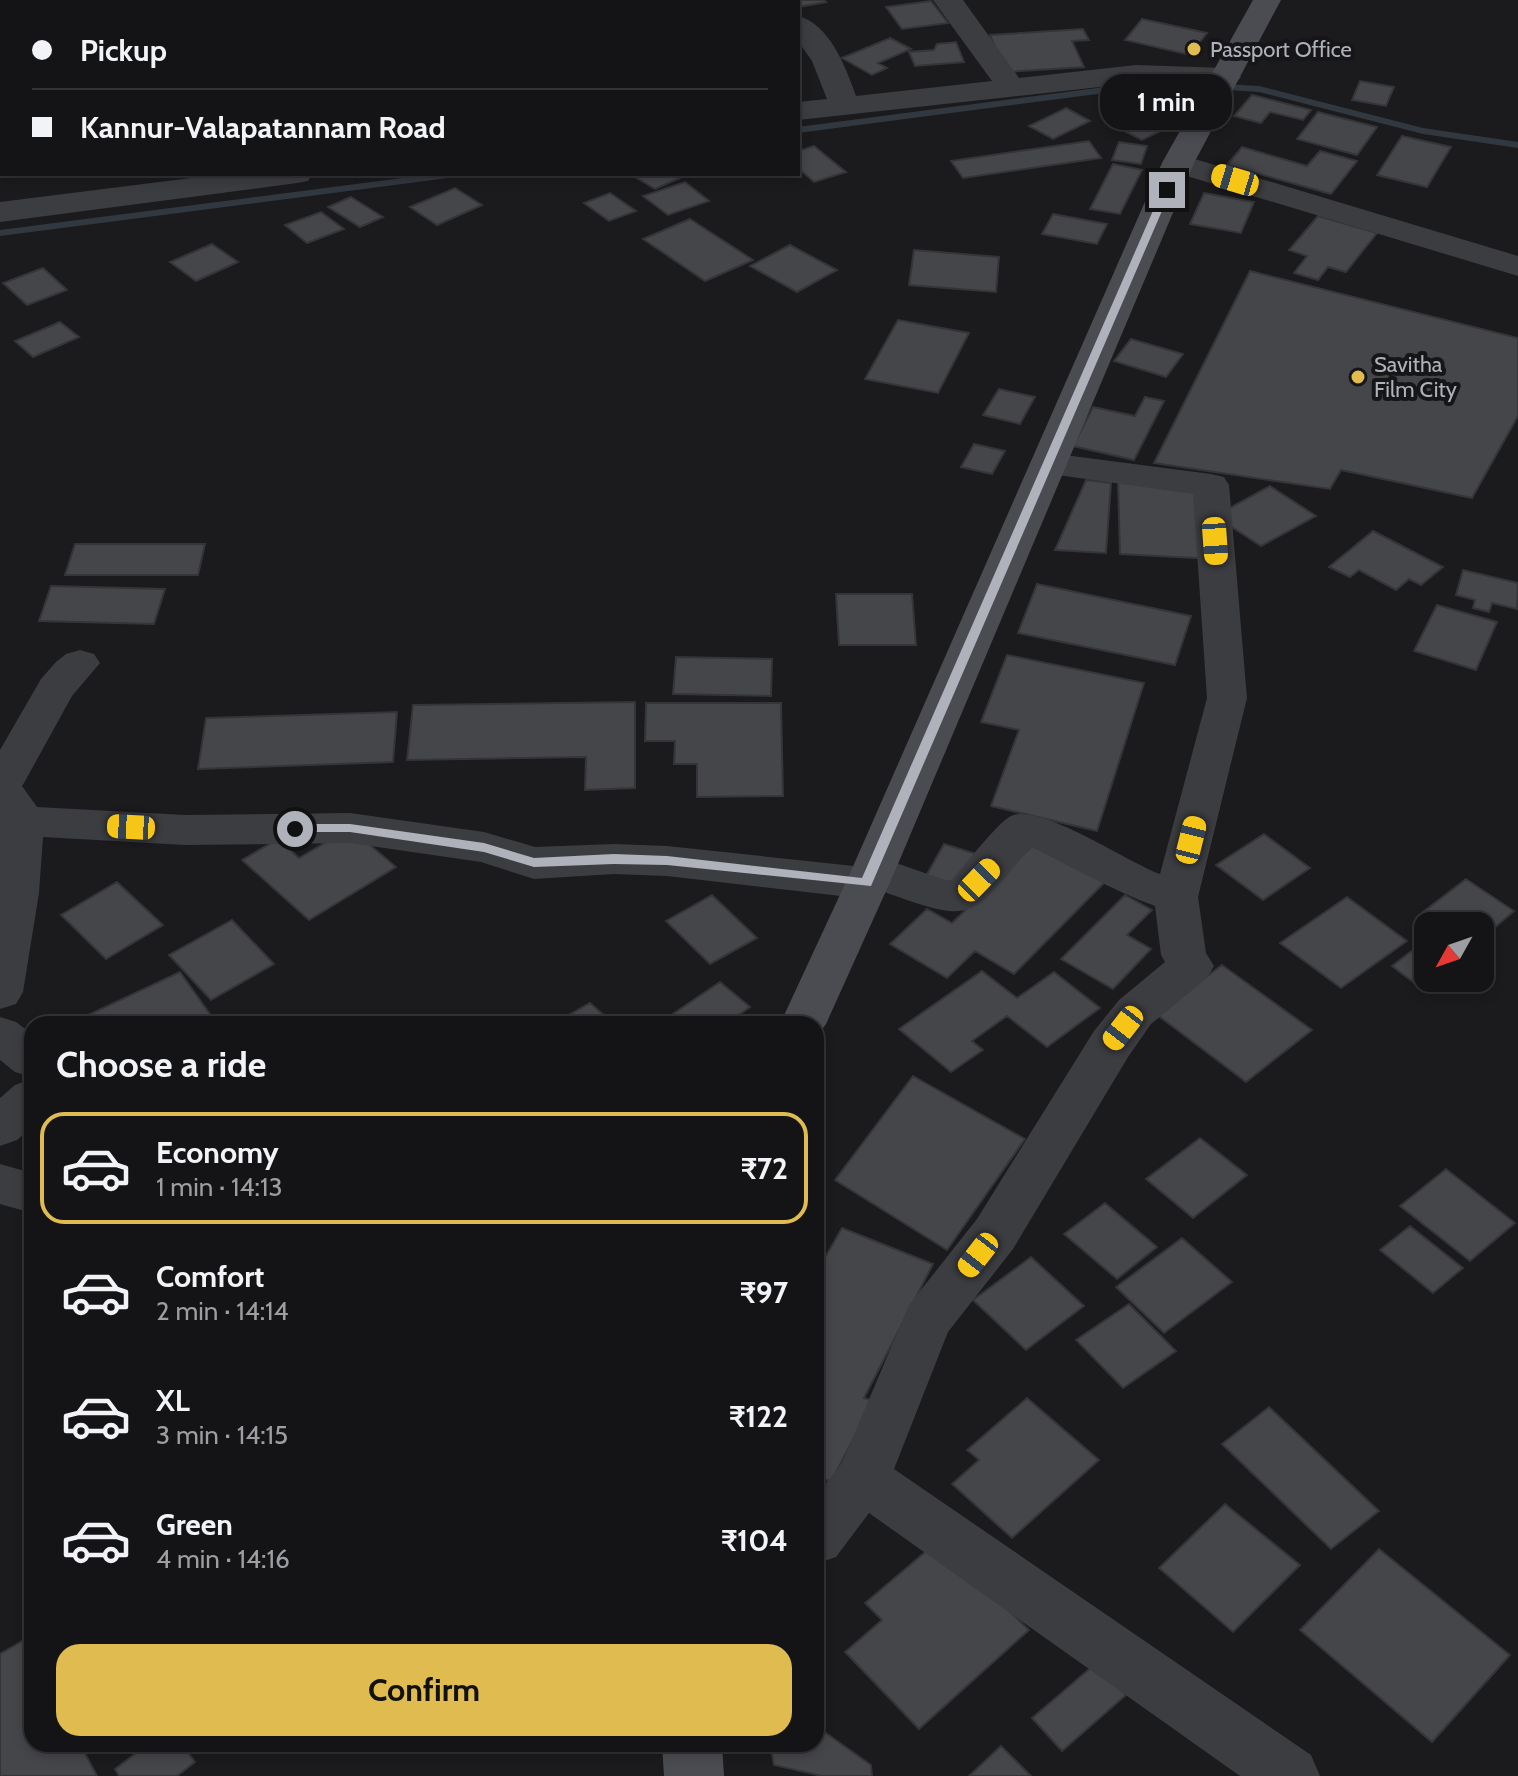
<!DOCTYPE html>
<html lang="en">
<head>
<meta charset="utf-8">
<style>
	:root { --surface:#141416; --page:#212123; --text:#f1f3f6; --muted:#9d9ea1; --line:#333335; --accent:#e0bc50 }
	body { margin:0; font-family:Cabin,sans-serif; background:var(--page); color:var(--text); height:100vh; display:flex; flex-direction:column; font-size:30px; white-space:nowrap }
	* { box-sizing:border-box; margin:0 }
	p { font-size:26px; color:var(--muted) }
	.icon { flex:none; width:44px; height:44px; fill:none; stroke:currentColor; stroke-width:2; stroke-linecap:round; stroke-linejoin:round }
	.map { position:relative; flex:1; overflow:hidden }
	.details { position:absolute; left:24px; top:1016px; width:800px; height:736px; display:flex; flex-direction:column; background:var(--surface); border-radius:24px; box-shadow:0 4px 12px #0003,0 0 0 2px var(--line) }
	.details>* { flex:none }
	.hud { position:absolute; left:0px; top:0px; width:800px; height:176px; box-shadow:0 4px 12px #0003,0 0 0 2px var(--line); display:grid; align-content:center; height:176px; padding:0 32px; background:var(--surface) }
	.needle { width:52px; rotate:230deg }
	.controls { position:absolute; left:1414px; top:912px; display:grid; gap:16px }
	.controls a { display:grid; place-items:center; width:80px; height:80px; border-radius:16px; background:var(--surface); box-shadow:0 4px 12px #0003,0 0 0 2px var(--line); font-size:40px }
	.end { position:absolute; width:36px; height:36px; margin:-18px; border:10px solid #afb1bb; background:#111; box-shadow:0 0 0 4px #111 }
	.from { border-radius:50% }
	.bubble { position:absolute; height:56px; border-radius:24px; background:var(--surface); box-shadow:0 4px 12px #0003,0 0 0 2px var(--line); font-size:26px; font-weight:800; line-height:56px; text-align:center }
	.car { position:absolute; width:24px; height:48px; margin:-24px -12px; border-radius:10px; box-shadow:0 0 6px 2px #0007; background:linear-gradient(#f5c518 24%,#345 0 40%,#f5c518 0 76%,#345 0 86%,#f5c518 0) }
	.hud b { display:flex; align-items:center; gap:28px; height:76px; font-size:30px }
	.hud b+b { border-top:2px solid var(--line) }
	.hud i { width:20px; height:20px; background:var(--text) }
	ul { padding:0; list-style:none }
	li { display:flex; align-items:center; gap:24px; height:112px; margin:0 16px 12px; padding:0 16px; border:4px solid transparent; border-radius:24px }
	li div { flex:1 }
	li b { display:block; font-size:30px }
	li em { font-style:normal; font-weight:800 }
	li.on { border-color:var(--accent) }
	li>.icon { width:72px; height:72px; stroke-width:1.5 }
	h2 { padding:0 32px; font-size:36px; line-height:96px }
	.primary-button { display:flex; gap:16px; margin-top:auto; padding:16px 32px }
	.primary-button a { flex:1; height:92px; border-radius:24px; background:var(--accent); color:#111; font-size:32px; font-weight:800; line-height:92px; text-align:center }
	.map>svg:first-child { display:block }
</style>
</head>
<body>
<div class="map">
<svg width="1518" height="1776" viewBox="0 0 1518 1776">
	<rect width="100%" height="100%" fill="#1b1b1d"/>
	<g fill="none" stroke-linecap="round" stroke-linejoin="round">
		<path fill="#323840" fill-rule="evenodd" d="M1159,80L1259,86L1423,128L1518,142V148L1423,134L1259,92L1159,86L798,133V127Z
			M433,174H461L456,177L0,236V230Z"/>
	</g>
	<path fill="#45464a" stroke="#353539" stroke-width="2" d="M787,0H824L826,2L798,7V2Z
		M931,1L948,23L902,29L886,7Z
		M1142,19L1207,33L1190,55L1125,40Z
		M1083,29L1089,40L1072,41L1084,67L1006,72L990,35Z
		M890,38L911,49L878,63L887,68L872,75L842,58Z
		M956,42L964,62L915,66L909,52L934,50L937,44Z
		M1360,81L1394,87L1386,106L1352,100Z
		M1142,84L1173,90L1167,101L1135,94Z
		M1252,95L1311,110L1303,120L1270,112L1261,123L1234,116Z
		M1066,108L1090,121L1053,139L1029,126Z
		M1138,108L1173,125L1142,140L1108,123Z
		M1318,112L1377,127L1357,155L1297,139Z
		M1402,136L1451,147L1427,187L1377,175Z
		M1089,141L1101,158L963,178L951,161Z
		M1119,142L1147,146L1141,164L1112,160Z
		M814,146L846,172L814,182L798,168V151Z
		M1242,147L1307,166L1320,151L1357,161L1331,194L1227,165Z
		M1113,164L1142,170L1120,214L1090,209Z
		M630,174H689L655,189Z
		M685,182L709,201L668,215L643,196Z
		M455,188L482,205L437,225L410,207Z
		M610,193L636,211L609,221L584,203Z
		M1204,193L1254,202L1241,233L1190,224Z
		M351,197L383,217L360,227L328,207Z
		M321,212L344,229L307,243L285,225Z
		M1053,214L1107,224L1097,244L1042,234Z
		M1318,216L1377,233L1346,272L1328,267L1318,280L1294,273L1307,256L1289,250Z
		M690,219L753,260L705,281L643,239Z
		M212,244L238,262L196,281L170,262Z
		M790,245L837,270L797,292L750,266Z
		M914,250L999,257L996,292L909,285Z
		M43,268L67,290L27,305L3,283Z
		M1250,271L1518,338V416L1472,498L1341,470L1330,489L1154,463Z
		M898,320L969,333L938,393L865,379Z
		M60,322L79,337L33,357L15,341Z
		M1131,339L1183,354L1166,377L1114,361Z
		M999,389L1035,397L1020,424L983,415Z
		M1145,397L1164,401L1134,460L1073,446L1093,407L1135,416Z
		M974,444L1005,451L992,474L961,467Z
		M1086,480L1111,483L1106,553L1055,550Z
		M1118,481L1207,486L1213,559L1120,554Z
		M1270,486L1316,516L1261,546L1215,516Z
		M1373,531L1443,567L1421,585L1409,579L1396,590L1359,570L1350,577L1329,567Z
		M75,544H205L198,575H65Z
		M1463,570L1518,583L1517,609L1492,603L1489,612L1473,608L1475,600L1456,595Z
		M1037,584L1191,616L1175,665L1018,633Z
		M51,586L165,589L154,624L39,621Z
		M836,594H912L916,645H839Z
		M1437,605L1497,622L1476,670L1414,651Z
		M1007,655L1144,683L1097,831L991,806L1019,730L981,722Z
		M676,657L772,659L771,696L673,694Z
		M635,702V788L585,790L586,757L407,760L413,705Z
		M646,703H781L783,796L697,797V764H674L675,741H645Z
		M397,712L393,762L198,769L206,718Z
		M350,828L396,867L309,920L242,860L278,839L299,858Z
		M1264,834L1310,868L1263,900L1216,865Z
		M944,844L980,855L962,888L926,876Z
		M1034,844L1105,882L1014,974L975,951L947,978L890,944L927,909L952,923Z
		M1466,879L1514,911L1480,940V926H1444L1423,912Z
		M117,882L163,925L106,959L61,915Z
		M712,895L757,938L710,964L666,921Z
		M1125,895L1152,910L1127,935L1151,949L1113,989L1061,959Z
		M1347,897L1407,941L1341,988L1280,943Z
		M232,920L274,964L211,1000L169,955Z
		M1418,946L1428,953V976L1417,985L1392,966Z
		M1222,965L1312,1030L1246,1082L1156,1014Z
		M982,971L1017,998L1054,972L1100,1008L1047,1047L1007,1016L972,1041L983,1050L951,1072L899,1029Z
		M180,972L217,1024H69Z
		M720,982L750,1007L726,1024H669L664,1020Z
		M590,1003L614,1024H553Z
		M913,1076L1025,1139L947,1250L835,1180Z
		M1200,1138L1247,1175L1193,1218L1146,1179Z
		M1446,1169L1515,1223L1470,1261L1400,1206Z
		M1105,1203L1157,1247L1117,1279L1064,1234Z
		M1410,1226L1463,1268L1433,1293L1380,1250Z
		M842,1228L933,1264L864,1398L873,1401L831,1482L816,1475V1273Z
		M1182,1238L1232,1282L1164,1333L1116,1287Z
		M1031,1257L1084,1306L1026,1350L973,1300Z
		M1129,1304L1176,1351L1123,1388L1076,1340Z
		M1027,1398L1099,1460L1012,1538L952,1484L979,1460L967,1450Z
		M1269,1407L1379,1511L1331,1549L1222,1444Z
		M1225,1504L1300,1565L1233,1632L1159,1568Z
		M937,1542L1029,1630L919,1729L845,1652L882,1620L865,1603Z
		M1379,1549L1510,1655L1432,1742L1300,1630Z
		M26,1639L32,1650V1744H80L97,1776H0V1654Z
		M1095,1664L1126,1695L1062,1751L1032,1718Z
		M816,1726L871,1765L872,1776H822L774,1765L770,1744H816Z
		M148,1744H182L195,1762L177,1776H119L115,1769Z
		M1001,1746L1031,1776H969Z"/>
	<g fill="none" stroke-linecap="round" stroke-linejoin="round">
		<path fill="#3c3d41" fill-rule="evenodd" d="M111,0H139L140,2H112Z
			M487,0H519L486,2Z
			M754,0H783L784,2H755Z
			M933,0H963L1019,78L1136,65L1226,68L1236,71L1241,77L1236,83L1226,86L1136,83L798,120V102L827,99L812,61L798,41V16C830,24 846,68 856,96L992,81Z
			M1178,154L1518,256V276L1167,170L1162,163L1167,156Z
			M223,174H313L308,181L297,183L0,222V202Z
			M1049,453L1211,474L1224,477L1229,485L1247,698L1198,897L1206,953L1214,966L1207,978L1151,1024L1128,1057L1013,1249L948,1332L894,1469L1311,1755L1320,1776H1240L869,1513L836,1557L816,1564V1496L842,1463L909,1305L977,1219L1094,1031L1119,1000L1165,962L1161,955L1155,906C1111,890 1073,867 1031,847C969,919 977,925 884,892L867,899L667,876L614,874L534,879L481,862L350,843L185,845L43,837L39,893L23,992L16,1004L0,1009V750L41,679L56,662L66,654L80,650L94,654L100,663L72,696L24,783L22,786L37,807L185,815L350,813L484,832L535,847L614,844L667,846L854,866L858,860L873,855L945,880H952C964,866 997,823 1011,816C1039,802 1129,863 1160,874L1207,698L1193,494L1036,472L1031,464L1036,456Z
			M0,1017L16,1022L32,1034V1077L15,1072L0,1060Z
			M32,1079V1127L17,1140L0,1146V1098L15,1085Z
			M0,1164L32,1173V1213L0,1204Z"/>
		<path fill="#4a4c51" fill-rule="evenodd" d="M1253,0H1281L1194,163L895,871L826,1024L816,1038V1024H780L851,871L1162,163Z
			M662,1744H722L724,1776H664Z"/>
	</g>
	<path fill="#afb1bb" d="M1167,187L1171,190L871,886L667,865L614,864L534,867L484,852L350,832H290L288,829L295,824H350L484,843L534,858L614,854L667,856L862,878L1162,190Z"/>
	<g fill="#e0bc50" stroke="#161618" stroke-width="3">
		<circle cx="1194" cy="49" r="8"/>
		<circle cx="1358" cy="377" r="8"/>
	</g>
	<g text-anchor="middle" dominant-baseline="central" stroke-width="8" stroke-linejoin="round" paint-order="stroke">
		<g font-size="22" fill="#afb1bb" stroke="#161618" text-anchor="start">
			<text x="1210" y="49">Passport Office</text>
			<text x="1374" y="364">Savitha<tspan x="1374" dy="25">Film City</tspan></text>
		</g>
	</g>
</svg>
<div class="controls">
<a><svg class="needle" viewBox="-14 -14 28 28"><path d="M0-13l5 13h-10z" fill="#e53935"/><path d="M0 13l5-13h-10z" fill="#9d9ea1"/></svg></a>
</div>
<i class="end from" style="left:295px;top:829px"></i>
<i class="end" style="left:1167px;top:190px"></i>
<div class="bubble" style="left:1100px;top:74px;width:132px">1 min</div>
<i class="car" style="left:1235px;top:180px;rotate:287deg"></i>
<i class="car" style="left:1215px;top:541px;rotate:176deg"></i>
<i class="car" style="left:131px;top:827px;rotate:273deg"></i>
<i class="car" style="left:1191px;top:840px;rotate:14deg"></i>
<i class="car" style="left:979px;top:880px;rotate:44deg"></i>
<i class="car" style="left:1123px;top:1028px;rotate:218deg"></i>
<i class="car" style="left:978px;top:1255px;rotate:218deg"></i>
<div class="hud">
<b><i class="from"></i>Pickup</b>
<b><i></i>Kannur-Valapatannam Road</b>
</div>
<section class="details">
<h2>Choose a ride</h2>
<ul>
<li class="on"><svg class="icon" aria-label="car" viewBox="0 0 24 24"><path d="M5 17H2v-5l4-1 3-4h7l3 4 3 1v5h-3M9 17h6M6 11h13"/><circle cx="7" cy="17" r="2"/><circle cx="17" cy="17" r="2"/></svg><div><b>Economy</b><p>1 min · 14:13</p></div><em>₹72</em></li>
<li><svg class="icon" aria-label="car" viewBox="0 0 24 24"><path d="M5 17H2v-5l4-1 3-4h7l3 4 3 1v5h-3M9 17h6M6 11h13"/><circle cx="7" cy="17" r="2"/><circle cx="17" cy="17" r="2"/></svg><div><b>Comfort</b><p>2 min · 14:14</p></div><em>₹97</em></li>
<li><svg class="icon" aria-label="car" viewBox="0 0 24 24"><path d="M5 17H2v-5l4-1 3-4h7l3 4 3 1v5h-3M9 17h6M6 11h13"/><circle cx="7" cy="17" r="2"/><circle cx="17" cy="17" r="2"/></svg><div><b>XL</b><p>3 min · 14:15</p></div><em>₹122</em></li>
<li><svg class="icon" aria-label="car" viewBox="0 0 24 24"><path d="M5 17H2v-5l4-1 3-4h7l3 4 3 1v5h-3M9 17h6M6 11h13"/><circle cx="7" cy="17" r="2"/><circle cx="17" cy="17" r="2"/></svg><div><b>Green</b><p>4 min · 14:16</p></div><em>₹104</em></li>
</ul>
<div class="primary-button"><a>Confirm</a></div>
</section>
</div>
</body>
</html>
